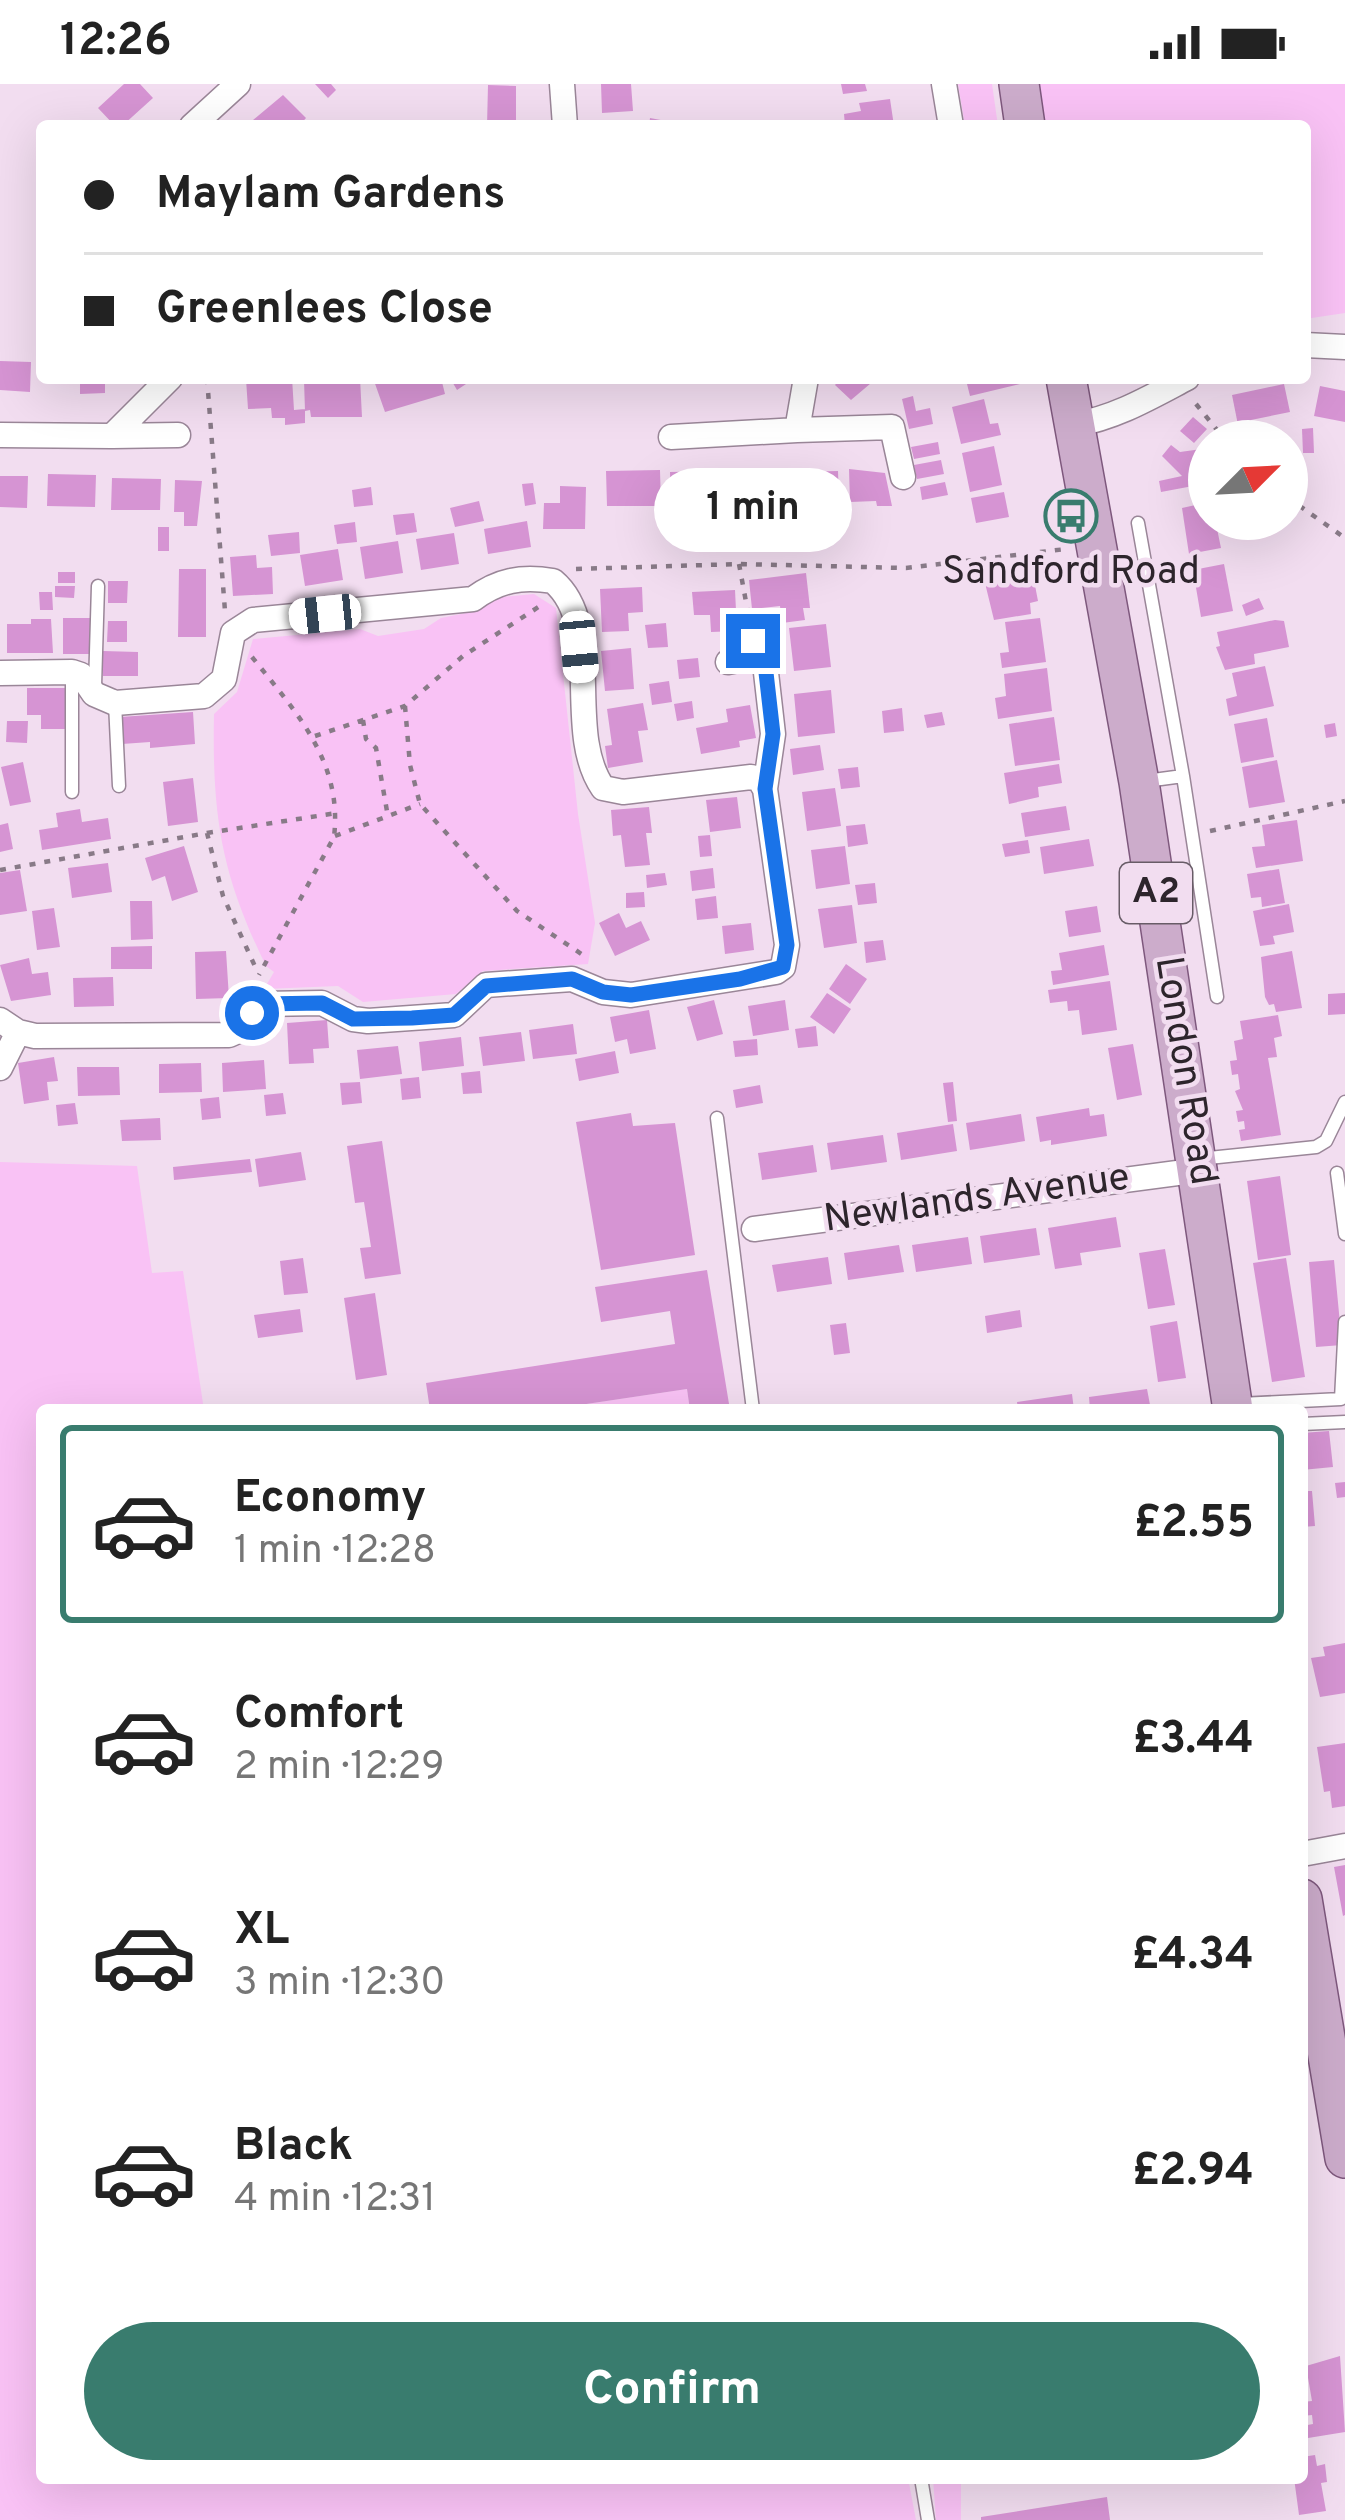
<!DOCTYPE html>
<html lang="en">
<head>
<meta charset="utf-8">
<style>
	:root { --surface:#fff; --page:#f2f2f2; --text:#222; --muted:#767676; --line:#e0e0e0; --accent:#397c6e }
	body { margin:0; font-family:Overpass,sans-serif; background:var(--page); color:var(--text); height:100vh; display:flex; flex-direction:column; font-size:45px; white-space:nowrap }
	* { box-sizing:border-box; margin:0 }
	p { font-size:39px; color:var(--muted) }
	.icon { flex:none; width:66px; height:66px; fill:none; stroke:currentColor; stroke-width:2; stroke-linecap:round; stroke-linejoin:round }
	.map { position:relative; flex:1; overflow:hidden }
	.sheet { position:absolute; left:36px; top:1320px; width:1272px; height:1080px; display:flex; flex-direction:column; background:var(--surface); border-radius:12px; box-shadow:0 12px 48px #0002 }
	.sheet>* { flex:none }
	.banner { position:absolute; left:36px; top:36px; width:1275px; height:264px; border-radius:12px; box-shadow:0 12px 48px #0002; display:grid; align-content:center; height:264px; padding:0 48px; background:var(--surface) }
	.needle { width:78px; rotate:66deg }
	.controls { position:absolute; left:1188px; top:336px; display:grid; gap:24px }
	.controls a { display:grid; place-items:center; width:120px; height:120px; border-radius:50%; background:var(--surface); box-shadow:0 12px 48px #0002; font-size:60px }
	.end { position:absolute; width:54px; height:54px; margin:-27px; border:15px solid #1a73e8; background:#fff; box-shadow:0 0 0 6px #fff }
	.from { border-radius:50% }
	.bubble { position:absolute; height:84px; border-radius:42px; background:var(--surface); box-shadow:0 12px 48px #0002; font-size:39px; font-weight:700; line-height:84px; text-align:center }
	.car { position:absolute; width:36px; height:72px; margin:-36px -18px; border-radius:15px; box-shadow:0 0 9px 3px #0007; background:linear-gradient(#fff 24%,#345 0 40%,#fff 0 76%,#345 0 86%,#fff 0) }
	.banner b { display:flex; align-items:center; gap:42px; height:114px; font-size:45px }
	.banner b+b { border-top:3px solid var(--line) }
	.banner i { width:30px; height:30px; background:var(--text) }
	ul { padding:21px 0 0; list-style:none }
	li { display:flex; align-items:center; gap:36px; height:198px; margin:0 24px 18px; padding:0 24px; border:6px solid transparent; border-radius:12px }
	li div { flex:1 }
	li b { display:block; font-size:45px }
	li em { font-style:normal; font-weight:700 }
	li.current { border-color:var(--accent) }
	li>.icon { width:108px; height:108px; stroke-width:1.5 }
	.button { display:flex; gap:24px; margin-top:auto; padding:24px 48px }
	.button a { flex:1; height:138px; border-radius:72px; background:var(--accent); color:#fff; font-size:48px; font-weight:700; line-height:138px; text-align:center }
	.status { display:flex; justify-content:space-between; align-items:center; height:84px; padding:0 60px; background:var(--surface); direction:ltr }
	.status svg { height:33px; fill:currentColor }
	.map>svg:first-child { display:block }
</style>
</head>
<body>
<div class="status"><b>12:26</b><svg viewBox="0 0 49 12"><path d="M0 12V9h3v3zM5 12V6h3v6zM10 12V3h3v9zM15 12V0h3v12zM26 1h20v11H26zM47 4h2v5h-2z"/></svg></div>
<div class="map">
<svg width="1345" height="2436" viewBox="0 0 1345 2436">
	<rect width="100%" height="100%" fill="#f2ddf0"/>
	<path fill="#f9c2f5" d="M958,0H992L998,42H965Z
		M1034,0H1345V229L1305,235V42H1041Z
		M534,510L556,524L578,730L595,839L588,880L483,887L456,910L363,918L338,902L264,905L274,888L266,882C221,790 212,732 214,630L237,608L253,555L360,545L378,552L424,545L441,534L476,527L492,514Z
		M0,1078L137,1082L152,1189L183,1187L204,1326H42V2394H908L916,2436H0Z
		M687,1305L690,1326H546Z
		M933,2394H961V2436H936Z"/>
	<path fill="#d694d3" d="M124,0H140L153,14L122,42H115L98,24Z
		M315,0H331L336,6L328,14Z
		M601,0H631L633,27L602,29Z
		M841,0H865L867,7L843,10Z
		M488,1L516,2V42H487Z
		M283,11L306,34L299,42H246Z
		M890,15L894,42H845L844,30L861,27L859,19Z
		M650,34L682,40V42H649Z
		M0,277L31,278L30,308L0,306Z
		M80,294H113V298H105V309L80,310Z
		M292,294L294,326L305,325V339L285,341V334H272L271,324L248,325L246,295Z
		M360,294L362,333H311L310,326L305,327L304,296Z
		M373,294H441L445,310L385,328Z
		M450,294H475L457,306Z
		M841,294H877L851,316L835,301Z
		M989,294H1023L1024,299L970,312L967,300Z
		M1284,300L1290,328L1251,336L1253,348L1240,351L1232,311Z
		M1320,302L1345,307V338L1314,332Z
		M913,312L916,327L930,324L933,340L909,345L902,315Z
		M984,315L990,340L998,339L1001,351L961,360L952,323Z
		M1193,333L1207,345L1194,359L1180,347Z
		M1313,344L1314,369H1303L1302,345Z
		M938,358L940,370L914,375L911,363Z
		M1171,361L1180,368L1209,364V399L1161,408L1159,397L1182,392L1162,372Z
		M994,362L1002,401L970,408L962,369Z
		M941,376L944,390L917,395L914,381Z
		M849,385L885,389L892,422H877L876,417L850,418Z
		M660,386L661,422H607L606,387Z
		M717,387L718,421L671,422L670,388Z
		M838,387L839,417L818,418V427H798L797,388Z
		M779,389L780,436H759V421L738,422L737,390Z
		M48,390L96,391L95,423L47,422Z
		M0,392H28L27,424L0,423Z
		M112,394L161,395L160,426H111Z
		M175,396L202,397L197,442H184V428H174Z
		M945,398L948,411L922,416L920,403Z
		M533,399L536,420L525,422L522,400Z
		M560,402L586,403L585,445H543L544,419H560Z
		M371,403L373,421L354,423L352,406Z
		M1004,408L1009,433L976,439L971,414Z
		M479,417L484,437L455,443L450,424Z
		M1209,418V435H1215L1221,464L1189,470L1182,424Z
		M414,429L417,448L396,451L393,431Z
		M527,437L531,463L488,470L484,445Z
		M355,438L357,458L337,460L334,441Z
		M158,443H169V467H158Z
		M299,448L300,469L271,472L268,451Z
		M454,449L459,480L421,486L416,455Z
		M398,457L403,489L365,495L360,463Z
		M338,465L343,496L305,502L300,471Z
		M256,471L257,484L272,483L273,510L233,512L230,473Z
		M1224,480L1233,527L1201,533L1193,486Z
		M179,485H206V553H178Z
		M58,488H75V499H58Z
		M806,489L810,524H803L805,536L782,539L780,522L752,525L749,496Z
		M1033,491L1038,517L1030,519L1031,530L994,536L985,499Z
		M108,497H128L127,519H108Z
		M55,502H75L74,514L55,513Z
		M642,503L643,528L628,529L629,547L602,548L600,505Z
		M735,506L737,547L711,548L710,531H694L692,508Z
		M39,508H52L53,526H40Z
		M1259,514L1264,525L1246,532L1242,521Z
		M63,534H90V570H63Z
		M1040,534L1046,578L1002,584L1000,569L1009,568L1005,538Z
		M31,535H51L53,569H7V540H31Z
		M1275,536L1284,537L1289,563L1254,570L1255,580L1225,586L1216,563L1220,562L1217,548Z
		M108,537H127V558H107Z
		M666,539L668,563L648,564L645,541Z
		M826,540L831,583L794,587L789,544Z
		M631,564L634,605L605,607L601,567Z
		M103,567L138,568V592H103Z
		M698,574L700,593L679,595L677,576Z
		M1265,582L1274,622L1229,632L1226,615L1237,612L1232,589Z
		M1047,584L1052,627L998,635L995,614L1006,612L1004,590Z
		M669,597L672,618L652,621L649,600Z
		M27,604H65L66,645H41V631H27Z
		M831,606L835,649L798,653L794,610Z
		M692,617L694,634L677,637L674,620Z
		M643,619L648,646L638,647L643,678L608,684L605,662L612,661L607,625Z
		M750,621L756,654L739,657L740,663L701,670L696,644L728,638L726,625Z
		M902,624L904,647L884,649L882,627Z
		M193,628L195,660L150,664V658L122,660L120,633Z
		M942,628L945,641L927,644L924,631Z
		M1054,633L1060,676L1015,682L1009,640Z
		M1267,634L1274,673L1241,679L1234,640Z
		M7,637H28L27,659L6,658Z
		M1335,639L1337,652L1326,654L1324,641Z
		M820,661L824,686L793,691L790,665Z
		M1277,676L1285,718L1249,724L1242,683Z
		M23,678L31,718L10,722L1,683Z
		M1059,680L1062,699L1038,703L1039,713L1009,720L1004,689Z
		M858,683L860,703L841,705L838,685Z
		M193,694L198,738L168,742L163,698Z
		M835,704L841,742L807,747L802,708Z
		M737,713L741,744L710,748L706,716Z
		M1066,722L1070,746L1025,753L1021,729Z
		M649,723L652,749H646L650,781L625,783L621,751L613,752L611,726Z
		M80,725L82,738L108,734L111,755L42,766L39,746L58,743L56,729Z
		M1297,736L1303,777L1256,784L1252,763L1265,762L1262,741Z
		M8,739L13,765L0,768V741Z
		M865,740L868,760L848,763L846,742Z
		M710,751L712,772L700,773L698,752Z
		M1089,755L1094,782L1044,790L1040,763Z
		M1028,756L1030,769L1005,773L1002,760Z
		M184,762L198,808L172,817L165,792L152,797L145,774Z
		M845,762L850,800L816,805L811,766Z
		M108,779L112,808L72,814L68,784Z
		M713,784L715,804L692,807L690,787Z
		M1279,785L1285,819L1262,823L1261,813L1251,814L1247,790Z
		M20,786L27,827L0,831V789Z
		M665,789L667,801L647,804L646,791Z
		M875,799L877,819L858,821L855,801Z
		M644,808L645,823L626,824V809Z
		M716,812L718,834L697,836L695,815Z
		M130,817H152L153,855L131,856Z
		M1289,820L1294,848L1273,852L1275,860L1260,862L1253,827Z
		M852,821L857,859L824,864L818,825Z
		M1097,822L1101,848L1069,853L1065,827Z
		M54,824L60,863L37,866L32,827Z
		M619,829L626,844L641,837L650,856L615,872L599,839Z
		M751,839L754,866L725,870L722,842Z
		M883,856L886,876L866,879L864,858Z
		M1104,861L1109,891L1053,901L1051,887L1062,886L1059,869Z
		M152,862V885H111V863Z
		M226,867L229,914L196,915L195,868Z
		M1292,867L1302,924L1276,928L1274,920L1269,921L1265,913L1261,873Z
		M29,874L32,890L48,888L51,911L11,917L0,881Z
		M846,880L867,895L850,920L829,905Z
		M113,893L114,922L74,923L73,894Z
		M1110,897L1117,946L1082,951L1079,926L1068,927L1067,917L1050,919L1048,906Z
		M827,909L851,925L834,950L810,933Z
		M1345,909V930L1328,931V910Z
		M714,916L723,950L697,957L687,923Z
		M785,916L789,946L753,952L748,922Z
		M649,926L656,965L630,970L627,955L615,958L610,933Z
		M1278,931L1282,952L1274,954L1277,973L1268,974L1281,1051L1241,1057L1239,1046L1245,1045L1244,1037L1238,1038L1236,1027L1243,1026L1235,1007L1240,1005L1238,990L1232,991L1230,977L1237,976L1234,957L1243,955L1240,937Z
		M327,936L329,964L313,965L314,979L289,980L287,939Z
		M573,940L577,970L533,975L529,946Z
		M816,942L818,962L798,964L795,945Z
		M521,948L525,977L483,982L479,953Z
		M461,953L464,982L422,987L419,958Z
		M757,955L758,971L735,973L733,957Z
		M1133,960L1142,1011L1117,1016L1108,964Z
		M398,962L402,990L360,995L357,966Z
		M615,967L619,989L579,997L575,975Z
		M54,973L58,997L47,998L49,1016L24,1020L18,979Z
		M264,976L266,1005L223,1008L222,979Z
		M201,979L202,1008L159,1009V980Z
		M77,983H119L120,1011L78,1012Z
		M480,987L482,1009L463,1010L461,989Z
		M419,993L421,1014L402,1016L400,995Z
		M360,998L362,1019L342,1021L340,999Z
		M953,998L957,1037L948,1038L943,999Z
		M760,1001L763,1019L736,1024L733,1006Z
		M283,1009L286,1030L266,1032L264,1011Z
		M219,1013L221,1034L202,1036L200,1015Z
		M75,1019L78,1040L58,1042L56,1021Z
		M1089,1024L1090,1032L1104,1030L1107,1052L1051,1061V1056L1040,1058L1036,1033Z
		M631,1029L633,1042L675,1039L695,1171L601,1186L576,1038Z
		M1021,1030L1025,1057L970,1066L966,1039Z
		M160,1034L161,1056L122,1057L120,1036Z
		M953,1040L957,1067L901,1076L897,1049Z
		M883,1051L887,1078L831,1086L827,1059Z
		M382,1057L401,1190L365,1195L360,1164L371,1163L364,1118L355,1119L347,1062Z
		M813,1061L817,1088L762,1096L758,1069Z
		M301,1068L306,1096L259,1103L255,1075Z
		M250,1075L252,1088L174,1096L173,1083Z
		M1280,1092L1291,1171L1258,1176L1247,1097Z
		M1116,1133L1121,1163L1080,1169L1082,1181L1055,1185L1048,1144Z
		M1036,1144L1040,1171L984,1179L980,1152Z
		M968,1153L972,1180L916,1188L912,1161Z
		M899,1161L904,1188L848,1196L844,1169Z
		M1165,1165L1175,1221L1148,1225L1139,1169Z
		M828,1173L832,1200L777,1208L772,1181Z
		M303,1174L308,1209L284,1211L280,1177Z
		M1286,1174L1305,1293L1272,1298L1253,1179Z
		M1334,1176L1342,1261L1316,1263L1309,1178Z
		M707,1186L730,1326H690L687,1305L546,1326H430L426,1299L675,1260L670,1227L601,1238L595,1203Z
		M375,1209L387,1291L356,1296L344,1214Z
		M300,1225L303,1248L258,1254L254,1231Z
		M1020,1226L1022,1243L987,1249L985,1232Z
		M1177,1237L1186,1294L1158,1298L1150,1242Z
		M846,1239L850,1269L834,1271L830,1241Z
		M1147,1305L1151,1326H1090L1089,1313Z
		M1072,1310L1074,1326H1018L1017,1318Z
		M1329,1347L1333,1383L1302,1386V1349Z
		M1302,1394H1305L1307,1407H1312L1315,1442L1302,1443Z
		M1345,1398V1413L1337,1414L1335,1399Z
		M1345,1559V1609L1320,1613L1311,1574L1325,1572L1323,1563Z
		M1345,1659V1722L1332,1724L1330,1707L1324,1708L1317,1663Z
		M1345,1781V1831L1343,1832L1334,1783Z
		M1340,2272L1345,2348L1302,2355V2342L1313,2340L1312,2331L1302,2332V2318L1312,2317L1306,2282Z
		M1315,2371L1317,2382L1325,2380L1327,2398L1321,2399L1326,2427L1299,2431L1294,2394H1302V2373Z
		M1107,2413L1110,2436H981V2433Z"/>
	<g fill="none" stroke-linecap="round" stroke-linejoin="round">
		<g stroke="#9a8698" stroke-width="15">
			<path id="service" d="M1138,439L1183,692L1146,697
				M72,590V708
				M95,602L98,502
				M115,619L119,702
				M1183,692L1217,913
				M717,1034L753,1326
				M1199,1075L1316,1063L1326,1057L1345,1018
				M1337,1089L1345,1150
				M1239,1320L1341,1315L1345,1238
				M1302,1340L1345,1338
				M921,2394L928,2436"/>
		</g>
		<g stroke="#9a8698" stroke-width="27">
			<path id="minor" d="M562,0L565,42
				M944,0L951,42
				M192,42L238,0
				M1305,261L1345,263
				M806,294L797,346L892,343L903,393
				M1074,341C1117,333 1149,314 1187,294
				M0,351L112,352L170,294
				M112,352L178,351
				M671,353L797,346
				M728,578L764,571
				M0,589L72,588L81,591L94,610L115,619L204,612L224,595L233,549L253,536L473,515C499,496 521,492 553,497C606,541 563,647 603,704L623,708L751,693L759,695L765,705
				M0,936L18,948L35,952L229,951L238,947L261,920L322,919L353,935L368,937L454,931L486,901L572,895L603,908L631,911L776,888L783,883L787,861L765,705L773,650L764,571L753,557
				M0,984L18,948
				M754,1145L1200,1086
				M1302,1770L1345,1762"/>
		</g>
		<g stroke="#7e587d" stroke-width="42">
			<path id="primary" d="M1019,0L1025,42
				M1066,294L1139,698L1233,1326
				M1302,1815L1345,2074"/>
		</g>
		<path stroke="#887a87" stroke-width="4.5" stroke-dasharray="6 9" stroke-linecap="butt" d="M207,294L225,527
			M1196,320L1226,357
			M1287,413L1345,454
			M739,480L749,534
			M576,485L739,480L906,484L1066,465
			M252,573C295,627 343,677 334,753L259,891
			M405,622L410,681L420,720L517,827L583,871
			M363,636L366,655L376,664L388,733
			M315,652L405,622L463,572L540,522
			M1210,747L1345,717
			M207,749L337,729
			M335,752L420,720
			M0,786L207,749L223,812L258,889"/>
		<use href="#service" stroke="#fff" stroke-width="12"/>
		<use href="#minor" stroke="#fff" stroke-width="24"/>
		<use href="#primary" stroke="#ccaccb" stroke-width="39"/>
	</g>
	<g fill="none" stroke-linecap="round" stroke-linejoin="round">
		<path stroke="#1a73e8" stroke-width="15" d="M252,929L261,920L322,919L353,935L412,934L454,931L486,902L572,895L603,908L631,911L740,895L783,883L787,861L765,705L773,650L764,571L753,557"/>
	</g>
	<defs>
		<g id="bus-ring" transform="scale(2.7)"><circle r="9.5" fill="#f2ddf0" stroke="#397c6e" stroke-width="1.5"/><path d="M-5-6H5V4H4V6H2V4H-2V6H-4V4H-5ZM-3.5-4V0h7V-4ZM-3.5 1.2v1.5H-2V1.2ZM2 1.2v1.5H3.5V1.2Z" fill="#397c6e"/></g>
	</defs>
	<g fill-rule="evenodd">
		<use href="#bus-ring" x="1071" y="432"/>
	</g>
	<g text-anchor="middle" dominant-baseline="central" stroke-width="9" stroke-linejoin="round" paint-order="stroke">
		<rect fill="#f2ddf0" stroke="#685c67" stroke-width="3" x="1120" y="779" width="72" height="60" rx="9"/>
		<g font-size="36" font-weight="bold" fill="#2d252c">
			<text x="1156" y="809">A2</text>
		</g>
		<g font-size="39" fill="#2d252c" stroke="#f2ddf0">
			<text x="1071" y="489">Sandford Road</text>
		</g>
		<g font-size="39" fill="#2d252c" stroke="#f2ddf0">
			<text transform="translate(1184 987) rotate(81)">London Road</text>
			<text transform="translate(977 1116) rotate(-8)">Newlands Avenue</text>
		</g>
	</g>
</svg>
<div class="controls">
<a><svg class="needle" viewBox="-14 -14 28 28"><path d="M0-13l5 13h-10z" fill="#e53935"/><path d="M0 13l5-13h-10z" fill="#767676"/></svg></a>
</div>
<i class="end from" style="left:252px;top:929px"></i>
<i class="end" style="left:753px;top:557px"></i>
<div class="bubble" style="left:654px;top:384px;width:198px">1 min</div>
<i class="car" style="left:325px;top:530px;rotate:264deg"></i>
<i class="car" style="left:579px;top:563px;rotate:175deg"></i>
<div class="banner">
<b><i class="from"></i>Maylam Gardens</b>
<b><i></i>Greenlees Close</b>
</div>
<section class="sheet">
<ul>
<li class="current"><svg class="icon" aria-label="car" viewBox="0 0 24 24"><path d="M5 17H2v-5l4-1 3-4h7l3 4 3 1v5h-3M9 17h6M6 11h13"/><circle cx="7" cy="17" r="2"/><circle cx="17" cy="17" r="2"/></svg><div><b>Economy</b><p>1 min · 12:28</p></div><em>£2.55</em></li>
<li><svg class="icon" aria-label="car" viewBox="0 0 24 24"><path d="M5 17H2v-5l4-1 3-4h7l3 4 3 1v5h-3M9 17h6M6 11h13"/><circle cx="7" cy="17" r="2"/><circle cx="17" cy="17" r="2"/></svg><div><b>Comfort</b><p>2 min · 12:29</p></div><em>£3.44</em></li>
<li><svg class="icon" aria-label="car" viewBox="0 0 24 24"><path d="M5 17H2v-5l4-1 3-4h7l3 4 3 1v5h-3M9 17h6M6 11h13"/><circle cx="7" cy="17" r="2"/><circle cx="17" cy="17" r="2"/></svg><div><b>XL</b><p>3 min · 12:30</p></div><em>£4.34</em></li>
<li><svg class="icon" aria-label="car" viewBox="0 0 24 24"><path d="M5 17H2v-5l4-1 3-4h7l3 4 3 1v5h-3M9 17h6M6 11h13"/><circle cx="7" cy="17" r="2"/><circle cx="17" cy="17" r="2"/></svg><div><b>Black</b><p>4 min · 12:31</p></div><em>£2.94</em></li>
</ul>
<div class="button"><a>Confirm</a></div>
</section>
</div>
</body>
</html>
